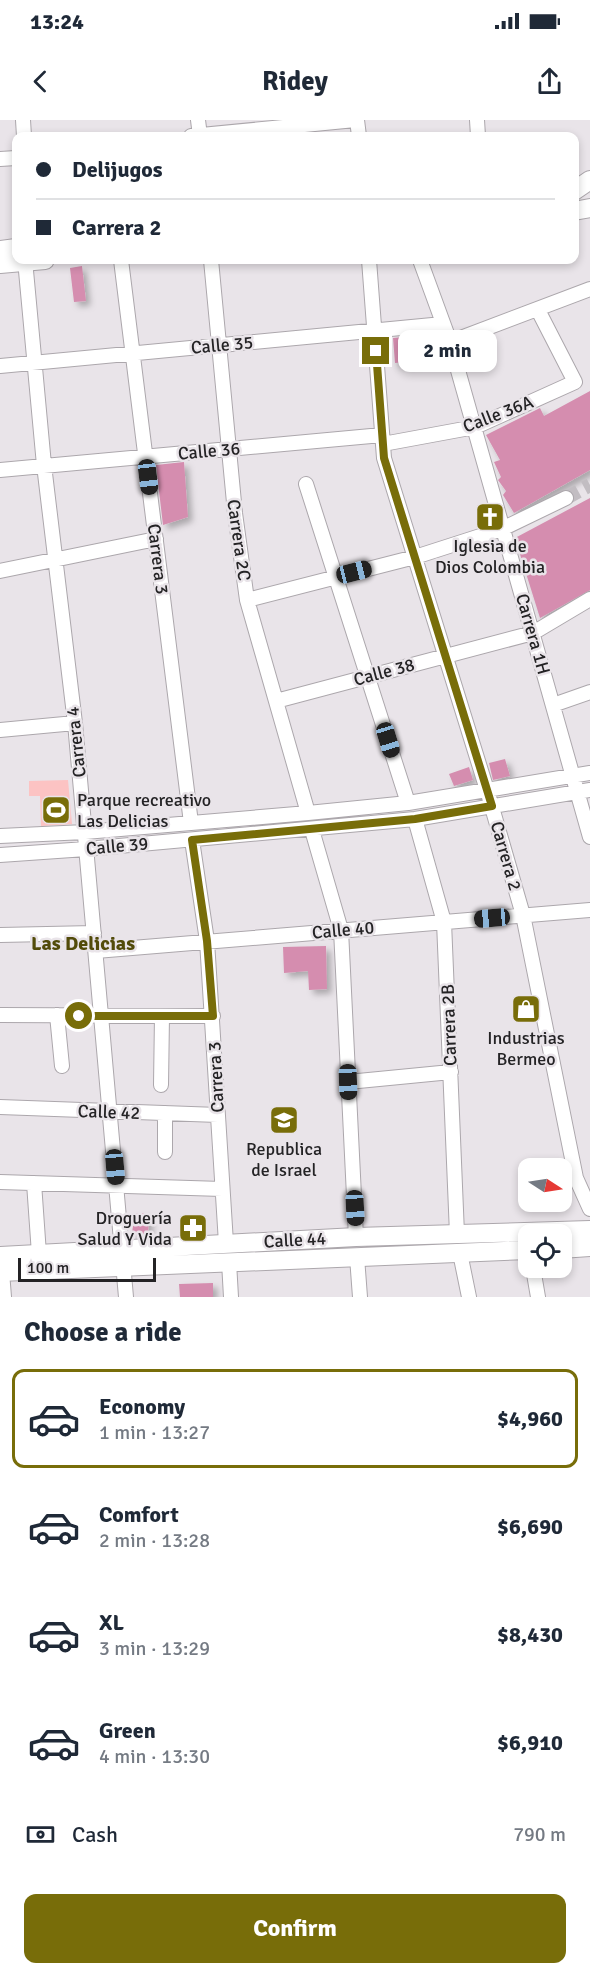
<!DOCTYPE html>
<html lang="en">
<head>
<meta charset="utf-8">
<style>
	:root { --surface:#fff; --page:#f2f2f3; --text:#1f2937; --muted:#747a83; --line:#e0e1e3; --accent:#786d09 }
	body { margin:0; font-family:Signika,sans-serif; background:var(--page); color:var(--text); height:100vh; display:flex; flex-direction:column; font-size:22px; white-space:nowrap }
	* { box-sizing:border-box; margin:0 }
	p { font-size:20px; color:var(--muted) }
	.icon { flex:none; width:33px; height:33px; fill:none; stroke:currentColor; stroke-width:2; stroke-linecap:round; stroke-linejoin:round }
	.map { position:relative; height:1177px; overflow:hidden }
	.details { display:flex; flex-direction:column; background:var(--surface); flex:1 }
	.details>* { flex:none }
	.top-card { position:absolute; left:12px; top:12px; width:567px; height:132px; border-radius:12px; box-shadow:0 3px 9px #0003; display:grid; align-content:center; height:132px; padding:0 24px; background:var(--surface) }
	.needle { width:39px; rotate:102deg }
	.controls { position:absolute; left:518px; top:1038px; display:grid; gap:12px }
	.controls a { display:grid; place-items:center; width:54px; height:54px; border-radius:12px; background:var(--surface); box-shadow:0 3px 9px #0003; font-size:30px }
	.scale { position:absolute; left:18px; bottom:15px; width:138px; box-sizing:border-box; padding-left:6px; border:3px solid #242325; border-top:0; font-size:16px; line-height:21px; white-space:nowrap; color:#242325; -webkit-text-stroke:4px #e9e4e9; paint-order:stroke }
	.end { position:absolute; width:27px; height:27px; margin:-14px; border:8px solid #786d09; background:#fff; box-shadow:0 0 0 3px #fff }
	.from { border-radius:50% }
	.bubble { position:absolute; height:42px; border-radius:12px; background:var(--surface); box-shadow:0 3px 9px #0003; font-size:20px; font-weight:700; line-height:42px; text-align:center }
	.car { position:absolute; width:18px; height:36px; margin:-18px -9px; border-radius:8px; box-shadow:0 0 4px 2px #0007; background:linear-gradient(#222 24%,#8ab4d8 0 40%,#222 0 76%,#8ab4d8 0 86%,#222 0) }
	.top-card b { display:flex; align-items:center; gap:21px; height:57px; font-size:22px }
	.top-card b+b { border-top:2px solid var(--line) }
	.top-card i { width:15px; height:15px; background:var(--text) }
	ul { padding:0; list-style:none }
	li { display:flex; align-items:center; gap:18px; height:99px; margin:0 12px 9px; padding:0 12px; border:3px solid transparent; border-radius:12px }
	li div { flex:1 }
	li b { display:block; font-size:22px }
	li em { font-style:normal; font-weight:700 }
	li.selected { border-color:var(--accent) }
	li>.icon { width:54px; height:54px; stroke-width:1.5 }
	h2 { padding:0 24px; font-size:27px; line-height:72px }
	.pay { display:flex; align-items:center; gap:15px; height:66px; padding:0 24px; font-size:22px }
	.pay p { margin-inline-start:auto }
	.primary-button { display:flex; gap:12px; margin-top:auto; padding:12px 24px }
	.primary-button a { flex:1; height:69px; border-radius:12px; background:var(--accent); color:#fff; font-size:24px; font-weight:700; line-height:69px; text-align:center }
	.status { display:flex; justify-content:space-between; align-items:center; height:42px; padding:0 30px; background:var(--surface); direction:ltr }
	.status svg { height:16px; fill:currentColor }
	header { display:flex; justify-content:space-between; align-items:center; height:78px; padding:0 24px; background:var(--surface); font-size:27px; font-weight:700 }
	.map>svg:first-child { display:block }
</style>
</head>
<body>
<div class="status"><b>13:24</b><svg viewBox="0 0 49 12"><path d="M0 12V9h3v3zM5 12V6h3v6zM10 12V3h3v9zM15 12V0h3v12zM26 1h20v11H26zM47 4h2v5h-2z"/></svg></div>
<header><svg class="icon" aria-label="back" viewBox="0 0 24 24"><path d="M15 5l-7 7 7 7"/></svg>Ridey<svg class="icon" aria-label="share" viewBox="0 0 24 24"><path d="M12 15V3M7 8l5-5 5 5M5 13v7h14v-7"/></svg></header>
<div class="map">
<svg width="590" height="1177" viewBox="0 0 590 1177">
	<defs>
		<filter id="shadow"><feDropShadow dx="4.5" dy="4.5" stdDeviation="3" flood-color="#0004"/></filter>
	</defs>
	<rect width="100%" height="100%" fill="#e9e4e9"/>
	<path fill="#fcc3c3" d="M68,660L72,704L41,706L40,676H29V661Z"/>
	<path fill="#d58daf" filter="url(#shadow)" d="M82,146L86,181L74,182L70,148Z
		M437,214L440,226L416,228L417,241L395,243L393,218Z
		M590,271V350L514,393L503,375L506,371L498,360L501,357L494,342L500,340L486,315L540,288L544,296Z
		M184,342L188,397L163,405L156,345Z
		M590,378V470L540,498L515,418Z
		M505,639L510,656L493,660L489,643Z
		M469,647L473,660L454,666L449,654Z
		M326,826L327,869L309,870L308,851L284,853L283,827Z
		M134,1093H149L148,1115H132Z
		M213,1163V1177H180L179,1164Z"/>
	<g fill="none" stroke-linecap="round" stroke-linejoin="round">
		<path stroke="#c2bdc2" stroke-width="14" stroke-dasharray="14 7" stroke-linecap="butt" d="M566,378L590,365"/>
		<g stroke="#aca7ac" stroke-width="16">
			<path id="minor" d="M23,0L24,16
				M198,0L200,16
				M357,0L359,16
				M477,0L478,16
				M191,16L355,0
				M0,39L16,38
				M25,140L44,345L75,603L126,1177
				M121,140L191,703
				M211,140L235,393L247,480L308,693
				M369,140L384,338L487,670L523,795L576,1058L590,1089
				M420,140L450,222L590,717
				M450,222L590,169
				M0,246L443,204
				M383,324L475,307L575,262L538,190
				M0,350L382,315
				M306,364L408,683
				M0,451L156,419
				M247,480L415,437L502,409L566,378
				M276,581L533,513L590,479
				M553,585L590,572
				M0,610L75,603
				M415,699L444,802L457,1114
				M312,710L341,810L356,1117
				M0,716L85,712L308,693L408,683L590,653
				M192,720L207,821L226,1123
				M0,735L86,729L415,699L590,670
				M0,815L94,813
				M96,831L590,790
				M0,895L213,896
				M57,895L62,946
				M348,962L451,952
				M161,965L162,896
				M0,987L218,995
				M165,993V1032
				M0,1062L222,1069
				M34,1063L39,1134
				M460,1133L469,1177
				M357,1137L360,1177
				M229,1142L231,1177
				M533,1148L538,1177
				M2,1152L4,1177"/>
		</g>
		<g stroke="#aca7ac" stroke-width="20">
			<path id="major" d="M574,71L590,60
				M574,91L590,88
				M0,130L16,128
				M0,144L45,140
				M561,1129L590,1127
				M0,1136L356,1117L590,1110
				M0,1152L528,1130"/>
		</g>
		<use href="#minor" stroke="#fff" stroke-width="14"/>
		<use href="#major" stroke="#fff" stroke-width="18"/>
	</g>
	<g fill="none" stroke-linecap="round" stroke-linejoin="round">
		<path stroke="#786d09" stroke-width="8" d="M79,896H213L207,821L192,720L415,699L492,686L384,338L376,231"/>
	</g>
	<defs>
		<g id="church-square" transform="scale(1.5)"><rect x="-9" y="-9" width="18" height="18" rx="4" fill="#786d09" stroke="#e9e4e9"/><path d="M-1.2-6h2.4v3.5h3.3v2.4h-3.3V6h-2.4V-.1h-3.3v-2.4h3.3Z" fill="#fff"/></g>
		<g id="stadium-square" transform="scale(1.5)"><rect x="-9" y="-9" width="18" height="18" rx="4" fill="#786d09" stroke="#e9e4e9"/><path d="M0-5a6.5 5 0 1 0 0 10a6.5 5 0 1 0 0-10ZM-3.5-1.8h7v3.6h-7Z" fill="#fff"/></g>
		<g id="shop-square" transform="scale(1.5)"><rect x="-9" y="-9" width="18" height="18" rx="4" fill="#786d09" stroke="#e9e4e9"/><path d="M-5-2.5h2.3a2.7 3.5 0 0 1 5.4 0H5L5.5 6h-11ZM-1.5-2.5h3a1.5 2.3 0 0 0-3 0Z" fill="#fff"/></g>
		<g id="school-square" transform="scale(1.5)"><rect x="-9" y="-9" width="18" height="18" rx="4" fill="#786d09" stroke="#e9e4e9"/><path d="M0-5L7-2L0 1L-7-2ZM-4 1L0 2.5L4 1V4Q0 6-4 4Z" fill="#fff"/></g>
		<g id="pharmacy-square" transform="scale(1.5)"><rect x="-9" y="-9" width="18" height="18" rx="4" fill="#786d09" stroke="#e9e4e9"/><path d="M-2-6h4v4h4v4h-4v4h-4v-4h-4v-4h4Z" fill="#fff"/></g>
	</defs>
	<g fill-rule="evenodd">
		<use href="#church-square" x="490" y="397"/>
		<use href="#stadium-square" x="56" y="690"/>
		<use href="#shop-square" x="526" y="889"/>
		<use href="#school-square" x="284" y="1000"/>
		<use href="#pharmacy-square" x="193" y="1108"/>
	</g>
	<g text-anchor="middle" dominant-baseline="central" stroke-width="5" stroke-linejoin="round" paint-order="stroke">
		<g font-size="18" fill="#242325" stroke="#e9e4e9">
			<text transform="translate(222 225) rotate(-5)">Calle 35</text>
			<text transform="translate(498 294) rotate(-21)">Calle 36A</text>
			<text transform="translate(209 331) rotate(-5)">Calle 36</text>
			<text transform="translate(239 420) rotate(82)">Carrera 2C</text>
			<text transform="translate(158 439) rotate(83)">Carrera 3</text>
			<text transform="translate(533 514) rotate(74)">Carrera 1H</text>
			<text transform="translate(384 552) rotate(-15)">Calle 38</text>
			<text transform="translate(76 622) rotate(-96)">Carrera 4</text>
			<text transform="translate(117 726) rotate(-5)">Calle 39</text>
			<text transform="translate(506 736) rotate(74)">Carrera 2</text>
			<text transform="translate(343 810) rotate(-5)">Calle 40</text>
			<text transform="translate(449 905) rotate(-92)">Carrera 2B</text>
			<text transform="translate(216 957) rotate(-93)">Carrera 3</text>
			<text transform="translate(109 992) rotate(2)">Calle 42</text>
			<text transform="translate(295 1120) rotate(-3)">Calle 44</text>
		</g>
		<g font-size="18" fill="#242325" stroke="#e9e4e9">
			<text x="490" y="426">Iglesia de<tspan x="490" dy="21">Dios Colombia</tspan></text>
			<text x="77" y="680" text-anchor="start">Parque recreativo<tspan x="77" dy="21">Las Delicias</tspan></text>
			<text x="526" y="918">Industrias<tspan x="526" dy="21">Bermeo</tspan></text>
			<text x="284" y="1029">Republica<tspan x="284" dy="21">de Israel</tspan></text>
			<text x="172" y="1098" text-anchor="end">Droguería<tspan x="172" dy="21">Salud Y Vida</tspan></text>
		</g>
		<g font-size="20" font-weight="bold" fill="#524b0a" stroke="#e9e4e9">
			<text x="83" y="823">Las Delicias</text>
		</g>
	</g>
</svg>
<div class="controls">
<a><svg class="needle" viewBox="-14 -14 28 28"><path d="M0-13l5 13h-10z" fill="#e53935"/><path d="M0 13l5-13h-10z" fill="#747a83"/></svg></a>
<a><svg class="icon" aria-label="locate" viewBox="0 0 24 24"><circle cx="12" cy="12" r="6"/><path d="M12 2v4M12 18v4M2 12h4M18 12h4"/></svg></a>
</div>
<div class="scale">100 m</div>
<i class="end from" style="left:79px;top:896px"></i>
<i class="end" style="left:376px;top:231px"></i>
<div class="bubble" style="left:398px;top:210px;width:99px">2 min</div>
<i class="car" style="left:148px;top:357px;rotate:173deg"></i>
<i class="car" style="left:354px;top:452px;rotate:76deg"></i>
<i class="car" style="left:388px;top:620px;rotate:163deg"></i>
<i class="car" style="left:492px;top:798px;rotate:265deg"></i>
<i class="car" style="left:348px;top:962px;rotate:178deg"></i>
<i class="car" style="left:115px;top:1047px;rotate:175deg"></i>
<i class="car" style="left:355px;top:1088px;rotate:177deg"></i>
<div class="top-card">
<b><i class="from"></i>Delijugos</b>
<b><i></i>Carrera 2</b>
</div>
</div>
<section class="details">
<h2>Choose a ride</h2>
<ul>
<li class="selected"><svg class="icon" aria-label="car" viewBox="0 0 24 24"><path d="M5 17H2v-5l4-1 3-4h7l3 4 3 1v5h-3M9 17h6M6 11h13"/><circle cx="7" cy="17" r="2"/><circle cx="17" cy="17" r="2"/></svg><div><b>Economy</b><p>1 min · 13:27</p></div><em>$4,960</em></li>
<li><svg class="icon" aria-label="car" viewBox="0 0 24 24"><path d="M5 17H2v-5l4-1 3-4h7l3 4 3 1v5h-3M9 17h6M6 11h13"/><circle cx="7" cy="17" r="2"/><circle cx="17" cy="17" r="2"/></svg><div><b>Comfort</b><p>2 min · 13:28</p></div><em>$6,690</em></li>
<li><svg class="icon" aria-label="car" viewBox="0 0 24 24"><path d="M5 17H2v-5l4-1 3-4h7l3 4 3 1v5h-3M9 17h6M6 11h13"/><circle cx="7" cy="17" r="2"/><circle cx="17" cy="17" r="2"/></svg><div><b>XL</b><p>3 min · 13:29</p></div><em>$8,430</em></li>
<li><svg class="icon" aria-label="car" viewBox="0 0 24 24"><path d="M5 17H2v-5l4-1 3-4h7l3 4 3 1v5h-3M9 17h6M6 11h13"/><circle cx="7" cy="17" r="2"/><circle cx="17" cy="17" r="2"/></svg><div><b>Green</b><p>4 min · 13:30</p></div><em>$6,910</em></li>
</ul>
<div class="pay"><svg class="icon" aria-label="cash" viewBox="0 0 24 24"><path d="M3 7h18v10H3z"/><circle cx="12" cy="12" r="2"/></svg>Cash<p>790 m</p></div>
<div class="primary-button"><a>Confirm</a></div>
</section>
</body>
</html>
